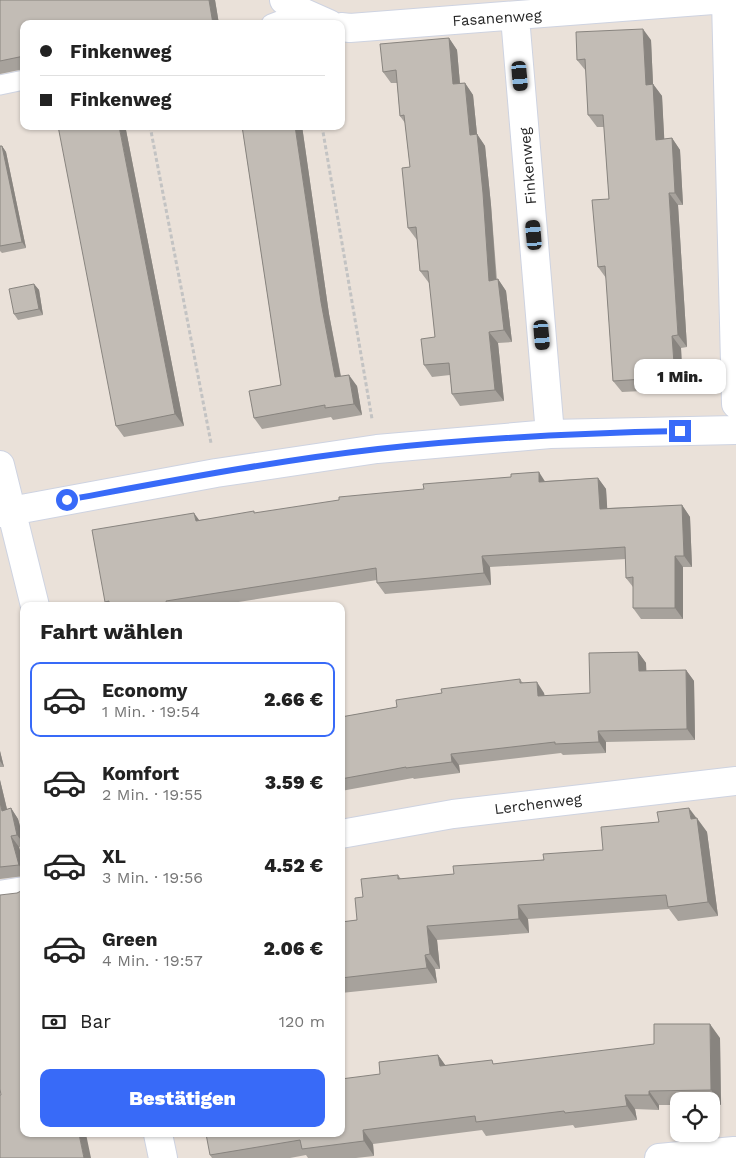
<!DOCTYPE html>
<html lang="de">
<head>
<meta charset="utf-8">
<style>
	:root { --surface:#fff; --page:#f2f2f2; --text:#222; --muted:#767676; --line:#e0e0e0; --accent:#386af8 }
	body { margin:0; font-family:"Work Sans",sans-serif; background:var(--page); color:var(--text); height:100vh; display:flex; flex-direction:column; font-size:19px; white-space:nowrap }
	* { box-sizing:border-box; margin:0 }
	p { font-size:16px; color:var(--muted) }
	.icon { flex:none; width:28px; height:28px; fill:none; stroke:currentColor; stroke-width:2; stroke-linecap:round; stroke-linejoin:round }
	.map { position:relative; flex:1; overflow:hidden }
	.drawer { position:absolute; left:20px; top:602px; width:325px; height:535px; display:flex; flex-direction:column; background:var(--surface); border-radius:10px; box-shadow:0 1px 4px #0004 }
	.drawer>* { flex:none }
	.guide { position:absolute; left:20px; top:20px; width:325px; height:110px; border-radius:10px; box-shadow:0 1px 4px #0004; display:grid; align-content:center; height:110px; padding:0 20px; background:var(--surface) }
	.fabs { position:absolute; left:670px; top:1092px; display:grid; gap:10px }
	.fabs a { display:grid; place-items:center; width:50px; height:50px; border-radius:10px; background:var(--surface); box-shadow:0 1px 4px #0004; font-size:25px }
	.end { position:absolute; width:22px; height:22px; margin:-11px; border:6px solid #386af8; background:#fff; box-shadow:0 0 0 2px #fff }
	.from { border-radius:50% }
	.bubble { position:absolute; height:35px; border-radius:10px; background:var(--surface); box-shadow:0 1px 4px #0004; font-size:16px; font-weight:800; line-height:35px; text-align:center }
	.car { position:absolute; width:15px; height:30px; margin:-15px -8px; border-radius:6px; box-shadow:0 0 4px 1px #0007; background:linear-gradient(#222 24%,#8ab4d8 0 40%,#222 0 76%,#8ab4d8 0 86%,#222 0) }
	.guide b { display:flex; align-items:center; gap:18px; height:48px; font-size:19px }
	.guide b+b { border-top:1px solid var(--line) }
	.guide i { width:12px; height:12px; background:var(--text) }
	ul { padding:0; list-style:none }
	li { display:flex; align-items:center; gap:15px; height:75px; margin:0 10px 8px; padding:0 10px; border:2px solid transparent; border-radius:10px }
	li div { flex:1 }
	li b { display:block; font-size:19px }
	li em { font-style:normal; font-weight:800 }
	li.current { border-color:var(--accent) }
	li>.icon { width:45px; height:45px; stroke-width:1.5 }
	h2 { padding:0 20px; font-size:22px; line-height:60px }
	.pay { display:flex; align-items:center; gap:12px; height:55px; padding:0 20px; font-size:19px }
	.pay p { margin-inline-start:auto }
	.primary-button { display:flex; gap:10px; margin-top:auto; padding:10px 20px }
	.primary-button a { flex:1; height:58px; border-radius:10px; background:var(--accent); color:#fff; font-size:20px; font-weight:800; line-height:58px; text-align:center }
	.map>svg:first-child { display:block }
</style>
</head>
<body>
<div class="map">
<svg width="736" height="1158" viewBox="0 0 736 1158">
	<rect width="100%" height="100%" fill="#eae1d9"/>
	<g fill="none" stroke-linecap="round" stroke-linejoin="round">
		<g stroke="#ced3e1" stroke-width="21">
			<path id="service" d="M271,24L302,12
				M0,85L24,80"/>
		</g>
		<g stroke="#ced3e1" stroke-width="30">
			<path id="minor" d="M284,0L302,12L329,24
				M726,0L736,404
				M515,17L550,434
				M341,27L350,28L713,0
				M0,465L35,606
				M0,513L216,473L377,449L550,434L736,430
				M341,834L453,814L736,781
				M0,895L24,891
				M158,1134L163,1158
				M659,1158L734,1151"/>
		</g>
		<path stroke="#c3c3c3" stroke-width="3" stroke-dasharray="4 2.5" stroke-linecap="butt" d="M150,126L211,443
			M322,126L372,419"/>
		<use href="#service" stroke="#fff" stroke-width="19"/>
		<use href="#minor" stroke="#fff" stroke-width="28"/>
	</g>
	<path fill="#a7a29c" d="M0,0H215L219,24H24V69L0,74Z
		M449,38L457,50L460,83H465L473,95L477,134L485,146L491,205L497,280L498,279L506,291L512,342L498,343L504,401L460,406L452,394L450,375L432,377L424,365L435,337L430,283H429L420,271L417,239V240L408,228L410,167L405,123L400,116L397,83H391L383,72Z
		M651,40L653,84L662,96L664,139L672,138L680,150L683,205H678L687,347L681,348L683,389L622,392L613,381L606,278L598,267L609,199L604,127H597L588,115L586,71L577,60Z
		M242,126H302L329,314L341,376L357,386L362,415L333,420L331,417L262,429L254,418L281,385Z
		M126,130L184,426L124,437L116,426Z
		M0,146H2L6,152L26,248L2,253L0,251Z
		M34,284L39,290L43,315L18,320L14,314Z
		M598,478L606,489L607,508L682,505L690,517L692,567H683V619H641L633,608V587L626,578V559L490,567L491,585L385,594L377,583V580L213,606H108L105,602L199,520L255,513L545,481Z
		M638,652L646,663V671L686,670L694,681L695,740L606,742V753L563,755L561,753L459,765L460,773L414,779L413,778L341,791V717L397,707L442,693L520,679L522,682L544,693L545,696L590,693Z
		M0,751L4,767H0Z
		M0,780L7,809L11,808L18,819L24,841V846L19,847L24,866V876L0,879Z
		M696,818H697L707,832L718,916L678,921L669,909L528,919L529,933L437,940L440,969H435L437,983L341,993V922L357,920L363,897L398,875L401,879L454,874L603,850Z
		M720,1038L721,1105H711V1101H679V1105H659V1110L635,1109L637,1120L575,1128L573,1125L486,1136L482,1130L373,1144L374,1156L356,1158H308L306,1155L290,1158H212L210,1155L380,1074L438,1055L445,1065L495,1064Z"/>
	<path fill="#88847f" d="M209,0H215L219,24H213Z
		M643,29L651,40L653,84L662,96L665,152L656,140L646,85Z
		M449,38L457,50L461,96L453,84Z
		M465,83L473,95L477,134L485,146L491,205L497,293L489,281L470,135Z
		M119,126H123L126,130L184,426L175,414Z
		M295,126H302L329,314L343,389L335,377L321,302Z
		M672,138L680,150L683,205L675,193Z
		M2,146L6,152L26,248L22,242Z
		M669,193L678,205L687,347L678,335Z
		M498,279L506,291L512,342L504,330Z
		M34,284L39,290L43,315L39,309Z
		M489,332L498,343L504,401L495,390Z
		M672,336L681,348L683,389L675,377Z
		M349,375L357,386L362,415L354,404Z
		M539,472L546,483L539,482Z
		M598,478L606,489L608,520L600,509Z
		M682,505L690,517L692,567L684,556Z
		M194,513L202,524L196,521Z
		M482,556L490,567L491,585L484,573Z
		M675,556L683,567V619L675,608Z
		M638,652L646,663L647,682L639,671Z
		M686,670L694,681L695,740L687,729Z
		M537,682L544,693L545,707L538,696Z
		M598,731L606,742V753L599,742Z
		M0,751L4,767L0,761Z
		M451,754L459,765L460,773L452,762Z
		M0,780L10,822L2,811L0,802Z
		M11,808L18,819L24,841V844L17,835Z
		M689,808L707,832L718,916L708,902Z
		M11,836L19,847L24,866V873L19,865Z
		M518,905L528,919L529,933L519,919Z
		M427,926L437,940L440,969L430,954Z
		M425,955L435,969L437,983L427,968Z
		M710,1024L720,1038L721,1105L711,1090Z
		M438,1055L448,1069L440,1066Z
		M649,1091L659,1105V1110L649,1095Z
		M625,1095L635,1109L637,1120L627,1106Z
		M363,1130L373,1144L374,1156L364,1141Z
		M79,1134H86L91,1158H84Z"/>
	<path fill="#c2bcb5" stroke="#88847f" d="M0,0H209L213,24H24V56L0,61Z
		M643,29L646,85L653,84L656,140L672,138L675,193H669L678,335L672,336L675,377L613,381L605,266L598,267L592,200L609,199L603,115H588L585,59L577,60L576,32Z
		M449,38L453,84L465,83L470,135L477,134L483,193L489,281L498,279L504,330L489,332L495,390L452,394L449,363L424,365L421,339L435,337L428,271H420L416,227L408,228L402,168L410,167L404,115L400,116L396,70L383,72L380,44Z
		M58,126H119L175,414L116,426Z
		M242,126H295L321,302L335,377L349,375L354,404L325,408V405L254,418L249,391L281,385Z
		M0,146H2L22,242L0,246Z
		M34,284L39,309L14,314L9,289Z
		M539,472V482L598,478L600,509L682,505L684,556H675V608H633V577L626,578L625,547L482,556L484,573L377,583L376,568L166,601L167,606H109V601L105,602L92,530L194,513L196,521L254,511V513L339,500V497L424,489L423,484L511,477V474Z
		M638,652L639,671L686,670L687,729L598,731L599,742L555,744V742L451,754L452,762L406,768V767L341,779V717L397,707L396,700L442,693L441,689L520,679V683L537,682L538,696L590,693L589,653Z
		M0,802L2,811L11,808L17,835L11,836L19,865L0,867Z
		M689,808L691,819L697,818L708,902L668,907L666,895L518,905L519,919L427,926L430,954L425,955L427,968L341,978V922L357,920L355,898L363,897L361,879L398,875V879L454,874L453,866L544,860L543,854L603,850L601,827L659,822L657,812Z
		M23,890L24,892V1134H79L84,1158H0V1095H1L0,1089V895L17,893Z
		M654,1024H710L711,1090L649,1091V1095H625L627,1106L565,1113L564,1111L476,1122L475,1116L363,1130L364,1141L302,1149L300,1140L210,1155L206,1134H341V1079L380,1074L379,1062L438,1055L440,1066L492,1060L493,1064L654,1044Z"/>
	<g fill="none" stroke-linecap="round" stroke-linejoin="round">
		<path stroke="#386af8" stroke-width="6" d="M67,500C170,481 273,461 378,449C478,438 579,433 680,431"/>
	</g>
	<g text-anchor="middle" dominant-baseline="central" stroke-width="4.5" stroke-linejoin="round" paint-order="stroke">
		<g font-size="15" fill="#272727" stroke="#fff">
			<text transform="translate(497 18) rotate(-4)">Fasanenweg</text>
			<text transform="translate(528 166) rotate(-95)">Finkenweg</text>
			<text transform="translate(538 804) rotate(-7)">Lerchenweg</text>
		</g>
	</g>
</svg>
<div class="fabs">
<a><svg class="icon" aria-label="locate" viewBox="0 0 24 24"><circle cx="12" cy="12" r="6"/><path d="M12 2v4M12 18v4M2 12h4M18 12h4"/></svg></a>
</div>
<i class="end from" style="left:67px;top:500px"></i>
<i class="end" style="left:680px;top:431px"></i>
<div class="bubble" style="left:634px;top:359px;width:92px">1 Min.</div>
<i class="car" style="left:520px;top:76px;rotate:175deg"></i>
<i class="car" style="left:534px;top:235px;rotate:355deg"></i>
<i class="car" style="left:542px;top:335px;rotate:175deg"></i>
<div class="guide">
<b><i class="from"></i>Finkenweg</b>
<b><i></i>Finkenweg</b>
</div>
<section class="drawer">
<h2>Fahrt wählen</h2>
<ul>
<li class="current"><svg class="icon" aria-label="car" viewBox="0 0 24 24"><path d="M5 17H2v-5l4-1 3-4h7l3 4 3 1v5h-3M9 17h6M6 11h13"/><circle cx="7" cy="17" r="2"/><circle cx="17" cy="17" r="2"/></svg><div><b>Economy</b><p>1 Min. · 19:54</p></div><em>2.66 €</em></li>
<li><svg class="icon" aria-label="car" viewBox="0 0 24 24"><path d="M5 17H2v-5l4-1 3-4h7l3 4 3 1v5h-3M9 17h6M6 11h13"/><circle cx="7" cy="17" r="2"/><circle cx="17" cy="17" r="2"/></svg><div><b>Komfort</b><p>2 Min. · 19:55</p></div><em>3.59 €</em></li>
<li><svg class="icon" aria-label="car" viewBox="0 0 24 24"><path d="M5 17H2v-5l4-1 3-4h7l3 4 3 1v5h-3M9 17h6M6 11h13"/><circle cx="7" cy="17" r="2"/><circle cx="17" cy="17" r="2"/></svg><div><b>XL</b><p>3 Min. · 19:56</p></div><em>4.52 €</em></li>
<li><svg class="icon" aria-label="car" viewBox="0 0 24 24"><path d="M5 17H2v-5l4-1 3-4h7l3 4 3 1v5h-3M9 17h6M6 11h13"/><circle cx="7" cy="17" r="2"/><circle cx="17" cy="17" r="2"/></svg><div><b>Green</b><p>4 Min. · 19:57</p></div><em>2.06 €</em></li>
</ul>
<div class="pay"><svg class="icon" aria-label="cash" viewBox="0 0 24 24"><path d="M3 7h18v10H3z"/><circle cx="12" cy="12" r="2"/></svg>Bar<p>120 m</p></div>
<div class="primary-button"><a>Bestätigen</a></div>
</section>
</div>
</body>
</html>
